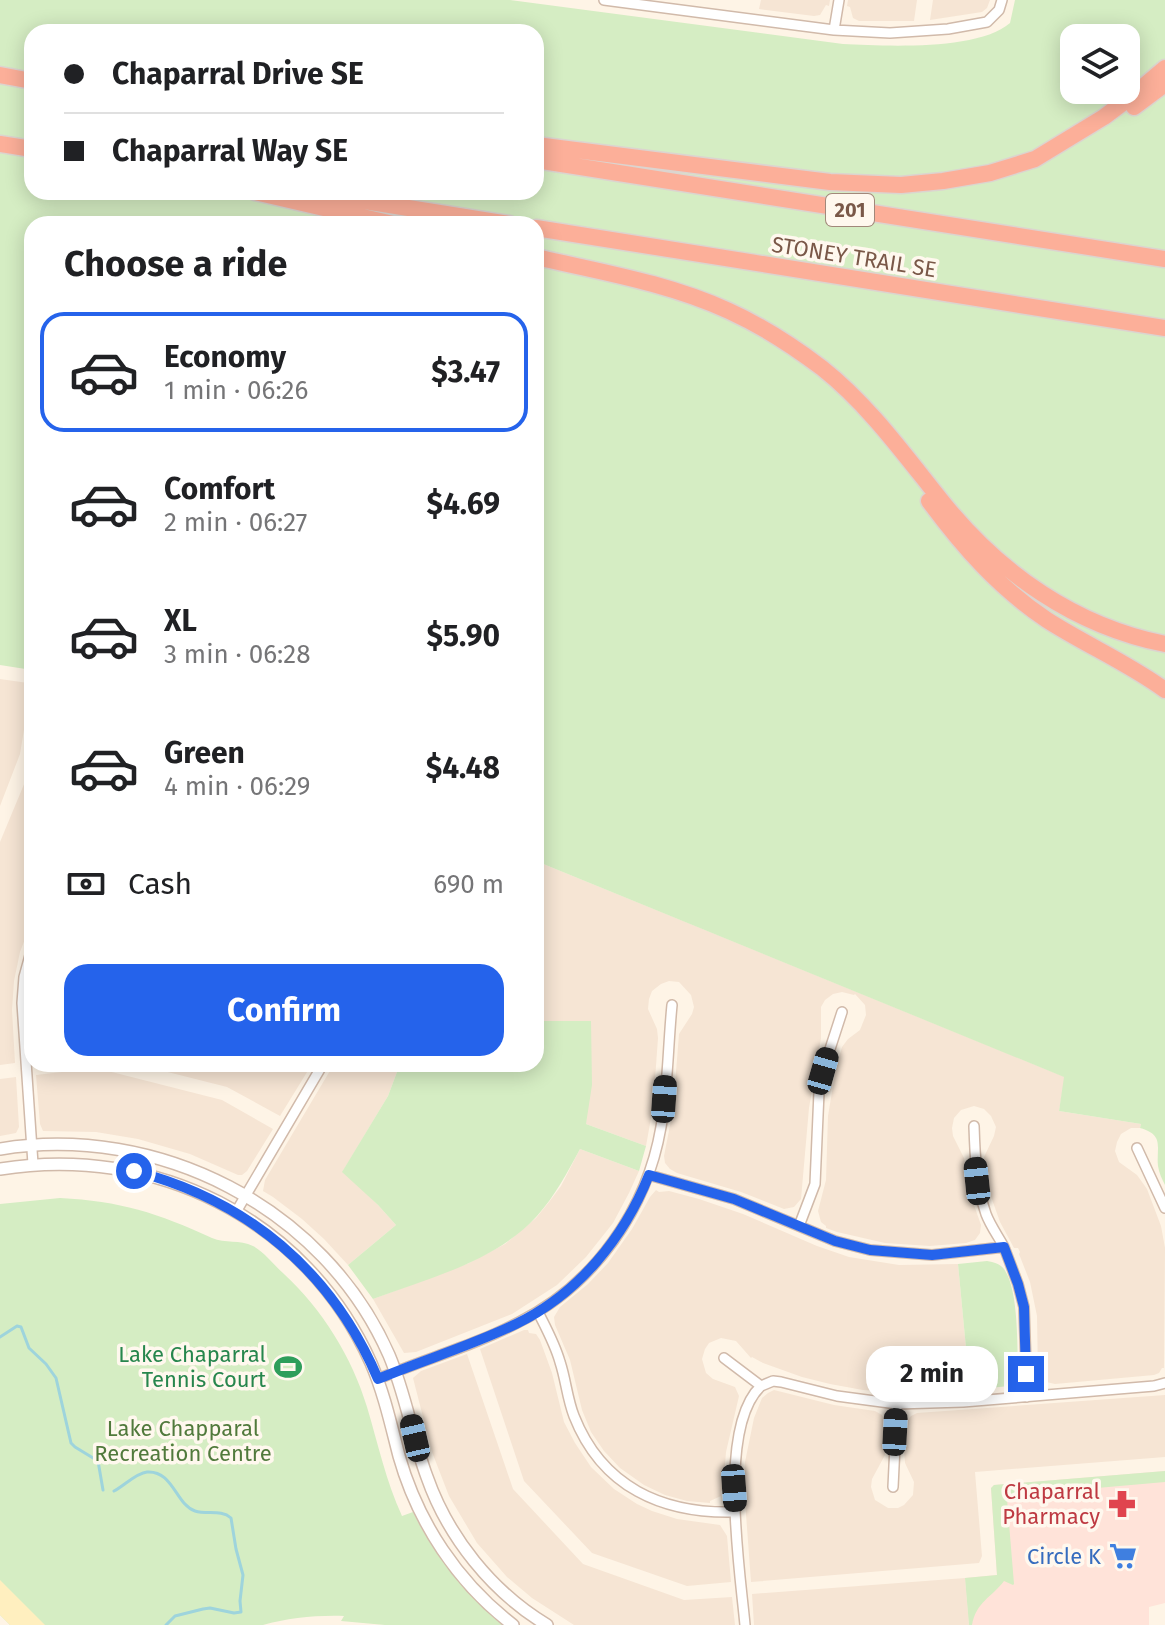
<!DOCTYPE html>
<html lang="en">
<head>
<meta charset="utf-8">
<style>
	:root { --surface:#fff; --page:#f2f2f2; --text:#202124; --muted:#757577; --line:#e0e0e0; --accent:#2563eb }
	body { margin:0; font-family:"Fira Sans",sans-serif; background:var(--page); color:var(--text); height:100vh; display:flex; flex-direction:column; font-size:30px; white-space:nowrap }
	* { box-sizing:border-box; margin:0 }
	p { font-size:26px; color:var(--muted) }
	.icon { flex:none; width:44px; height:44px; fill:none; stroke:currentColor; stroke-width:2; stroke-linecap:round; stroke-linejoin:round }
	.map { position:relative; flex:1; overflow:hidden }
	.drawer { position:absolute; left:24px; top:216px; width:520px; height:856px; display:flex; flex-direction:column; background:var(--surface); border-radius:24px; box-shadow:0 4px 20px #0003 }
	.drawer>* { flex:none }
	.guide { position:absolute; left:24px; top:24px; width:520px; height:176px; border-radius:24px; box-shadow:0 4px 20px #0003; display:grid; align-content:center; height:176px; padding:0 40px; background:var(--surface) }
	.tools { position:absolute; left:1060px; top:24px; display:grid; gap:16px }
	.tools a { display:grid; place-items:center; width:80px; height:80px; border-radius:16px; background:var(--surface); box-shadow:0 4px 20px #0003; font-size:40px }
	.end { position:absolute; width:36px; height:36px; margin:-18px; border:10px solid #2563eb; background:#fff; box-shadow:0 0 0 4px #fff }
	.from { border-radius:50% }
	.bubble { position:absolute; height:56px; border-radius:24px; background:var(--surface); box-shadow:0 4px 20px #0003; font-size:26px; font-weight:700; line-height:56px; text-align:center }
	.car { position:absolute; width:24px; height:48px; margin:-24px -12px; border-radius:10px; box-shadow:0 0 6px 2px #0007; background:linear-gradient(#222 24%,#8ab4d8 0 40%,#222 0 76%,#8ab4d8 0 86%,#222 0) }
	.guide b { display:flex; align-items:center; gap:28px; height:76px; font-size:30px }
	.guide b+b { border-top:2px solid var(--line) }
	.guide i { width:20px; height:20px; background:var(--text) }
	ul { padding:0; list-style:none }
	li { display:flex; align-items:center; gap:24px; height:120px; margin:0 16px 12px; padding:0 24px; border:4px solid transparent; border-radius:24px }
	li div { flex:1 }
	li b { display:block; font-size:30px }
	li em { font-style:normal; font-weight:700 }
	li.selected { border-color:var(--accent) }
	li>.icon { width:72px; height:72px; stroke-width:1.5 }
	h2 { padding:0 40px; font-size:36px; line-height:96px }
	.pay { display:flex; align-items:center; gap:20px; height:88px; padding:0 40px; font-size:30px }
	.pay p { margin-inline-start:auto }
	.action { display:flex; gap:16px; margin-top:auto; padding:16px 40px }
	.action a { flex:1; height:92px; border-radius:24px; background:var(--accent); color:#fff; font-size:32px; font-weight:700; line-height:92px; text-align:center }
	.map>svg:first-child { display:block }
</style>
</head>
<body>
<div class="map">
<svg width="1165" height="1625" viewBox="0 0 1165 1625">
	<rect width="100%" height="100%" fill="#fef4e6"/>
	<path fill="#f6e5d4" d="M761,0H830L829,6L826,5L820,15L814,16L759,9Z
		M848,0H917L914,21H859L853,18L850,7L847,6Z
		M933,0H990L987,8L982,12L930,20Z
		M0,679L28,683L31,687L20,754L0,806Z
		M32,765V921L20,952L14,981L12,1010L15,1063L0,1065V842Z
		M536,861L1065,1077L1059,1111L1141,1124L1140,1128H1131L1121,1134L1117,1142L1115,1151L1119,1162L1137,1175L1147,1189L1161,1226L1165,1248L1164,1368H1162L1159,1373L1154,1375L1055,1384L1042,1381L1038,1375L1037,1316L1030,1282L1019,1254L1020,1252L1018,1248H1014L1000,1222L988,1188L984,1157L994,1136L996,1127L991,1116L984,1109L974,1106L961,1110L954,1118L952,1128L953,1136L964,1158L973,1202L981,1225L980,1233L975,1240L966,1243L930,1246L885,1243L837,1232L826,1228V1226L821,1222L818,1211L826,1180L828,1116L836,1068L842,1047L848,1039L860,1030L866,1015L865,1005L855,994L854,995L842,992L833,994L825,1000L821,1007V1038L809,1108L801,1199L794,1207L784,1209L741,1192L677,1173L670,1169L665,1163L664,1156L673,1110L679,1034L692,1014L694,1007L691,995L679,982L669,981L661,984L652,991L649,999L648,1009L657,1029L658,1038L653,1107L646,1146L586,1124L590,1021H536V953L541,947L543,939L541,930L536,922Z
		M136,1064H312L280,1116L227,1087Z
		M334,1064H400L388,1096L343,1171L378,1205L396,1225L348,1265L324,1239L302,1219L273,1197L263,1191L265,1180Z
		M96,1068L222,1100L273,1129L247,1171L242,1175H238L190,1154L138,1139L96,1132L43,1131L40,1124L36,1075Z
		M16,1077L19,1127L16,1133L0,1136V1079Z
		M580,1149L639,1171L629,1193L613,1223L586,1257L557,1285L512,1314L416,1352L404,1353L373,1299L469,1263L505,1244L536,1218L549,1202L561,1186Z
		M656,1190L659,1192L669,1191L699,1199L743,1214L817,1246L849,1257L899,1265L958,1264L970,1390L905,1393L863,1390L830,1384L802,1377L763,1363L752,1357L751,1358L736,1341L721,1338L709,1343L705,1349L702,1359L706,1373L713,1379L735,1387L739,1396L726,1452L723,1490L721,1491V1496L710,1501V1503L687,1501L665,1495L644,1485L620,1468L604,1451L591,1432L582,1410L570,1360L555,1325L554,1317L560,1307L588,1284L608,1263L632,1229L650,1197Z
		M524,1330H528L529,1333L536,1334L540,1340L552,1373L564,1422L575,1443L591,1467L614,1489L637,1504L652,1511L677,1519L720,1525L727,1536L731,1582L687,1586L592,1553L524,1481L480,1349Z
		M467,1354L513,1489L583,1564L684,1600L732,1597L735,1625H574L532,1598L507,1577L477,1543L449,1496L432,1452L413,1378L421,1371Z
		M774,1390L834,1405L875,1411L882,1415L887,1426L885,1455L872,1479L871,1487L875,1500L888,1508H898L904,1505L913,1495L914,1482L905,1463L904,1451L906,1423L911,1416L917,1413L1165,1395V1457L975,1472L982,1556L979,1563L751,1582L744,1487L745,1462L754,1418L762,1398L768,1393Z
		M965,1578L969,1625H754L752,1594Z"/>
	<path fill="#ffe3d9" d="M1165,1471V1603L1149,1607V1625H969L965,1578L997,1575L991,1488L994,1485Z"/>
	<path fill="#d5edc3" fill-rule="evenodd" d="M0,0H510L843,44C885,46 978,51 1010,23L1015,0H1165V1185C1162,1179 1159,1173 1158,1166C1156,1147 1165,1135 1140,1128L1141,1124L1059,1111L1064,1077L536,861V224H32V670L0,665ZM32,32H536V192H32ZM1074,38H1126V90H1074Z
		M536,1021H591L592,1085L586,1124L646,1146L639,1171L580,1149C567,1173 555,1196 537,1216C495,1262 429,1278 373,1299L348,1265L396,1225L378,1205L342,1172L388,1096L400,1064H536Z
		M60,1198C120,1201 158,1213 212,1238C225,1244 240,1239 253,1246C264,1252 274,1265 284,1274C322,1309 352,1357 367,1407C378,1444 386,1481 402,1516L413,1512C435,1557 465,1592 502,1625H385L341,1621L344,1616C317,1615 288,1618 263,1625H10L0,1615V1204Z
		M987,1261C994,1262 1000,1264 1004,1269C1019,1290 1017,1347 1018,1373H1016L1015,1379L1009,1386L970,1390L958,1264Z
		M1165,1471V1482L1063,1491L1062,1485L1044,1486L1043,1492L1037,1493V1496L1007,1499L1014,1584L1013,1585L1004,1581C992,1597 976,1602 972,1625H969L965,1578L997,1575L991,1488L994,1485Z"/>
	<path fill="#ffefbf" d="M0,1580L45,1625H10L0,1615Z"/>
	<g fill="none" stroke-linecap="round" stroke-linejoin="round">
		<path stroke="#9ed4dc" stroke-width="3" d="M0,1337L17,1326L21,1327L29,1348L46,1364L56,1378L71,1443L75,1447L98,1461L103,1490
			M114,1491C124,1486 136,1473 147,1472C173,1470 176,1505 195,1511C207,1515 221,1509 231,1518L236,1549L243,1575L240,1601L241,1612L234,1613L210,1608L203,1609L175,1616L166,1625"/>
		<g stroke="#d1baaa" stroke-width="12">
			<path id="minor" d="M604,0L834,30L890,33L948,29L987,22L999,10L1002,0
				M834,30L839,0
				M32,948L24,977L22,1003L33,1164
				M974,1126C975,1156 976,1185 986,1214C990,1225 998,1236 1004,1247
				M1137,1148L1165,1208
				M649,1175L734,1199L835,1241L870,1250L932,1255L1004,1247L1018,1284L1024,1307L1027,1397
				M236,1212L323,1064
				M799,1226L815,1184L819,1092L830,1049L842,1012
				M538,1312C546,1328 555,1344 560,1362C566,1380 567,1398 574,1416C602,1487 662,1514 735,1512
				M724,1358L761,1386L773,1381L781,1382L837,1396L897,1404L963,1402L1154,1386L1165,1383
				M378,1379C424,1359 474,1346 519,1322C595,1284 647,1209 661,1127C668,1087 668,1045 672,1005
				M893,1487L897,1404
				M745,1625C740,1569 717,1427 761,1386"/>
		</g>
		<g stroke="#d1baaa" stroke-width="14">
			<path id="tertiary" d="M0,1149C157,1123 324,1207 389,1355C406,1395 412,1437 427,1477C448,1537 492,1592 547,1625
				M0,1169C154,1144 306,1218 371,1363C384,1393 391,1425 399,1456C418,1523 458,1583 513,1625"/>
		</g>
		<g stroke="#dcd4cf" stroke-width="19">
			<path id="motorway" d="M0,75L32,81
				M1134,107L1165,84
				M0,144L32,149
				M536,145L830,182L901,185L943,181L990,173L1035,159L1104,117L1132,96L1165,68
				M536,160L1165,259
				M255,192L393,224
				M308,192L509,224
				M536,228L1165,328
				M536,257C601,272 668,283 729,311C762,326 793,346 822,368C870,406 906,457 944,504C1001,574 1075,626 1165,644
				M929,501C963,547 999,588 1047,620C1086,645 1128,663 1165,690"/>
		</g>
		<use href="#minor" stroke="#fff" stroke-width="9"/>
		<use href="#tertiary" stroke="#fff" stroke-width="11"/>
		<use href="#motorway" stroke="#fcaf99" stroke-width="16"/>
	</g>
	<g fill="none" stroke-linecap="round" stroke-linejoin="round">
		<path stroke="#2563eb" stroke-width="10" d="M134,1171C247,1200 332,1271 378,1379C423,1360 471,1346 516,1324C578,1294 624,1238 649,1175L734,1199L835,1241L870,1250L932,1255L1004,1247L1018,1284L1024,1307L1026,1374"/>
	</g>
	<defs>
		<g id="stadium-bare" transform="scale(2.16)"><path d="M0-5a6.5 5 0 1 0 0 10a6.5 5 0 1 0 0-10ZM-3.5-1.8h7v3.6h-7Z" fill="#2e9e5b" stroke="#fff8ee" stroke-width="2.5" paint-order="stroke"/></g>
		<g id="pharmacy-bare" transform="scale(2.16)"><path d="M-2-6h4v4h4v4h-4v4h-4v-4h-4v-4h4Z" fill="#e0444e" stroke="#fff8ee" stroke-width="2.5" paint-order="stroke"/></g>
		<g id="supermarket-bare" transform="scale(2.16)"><path d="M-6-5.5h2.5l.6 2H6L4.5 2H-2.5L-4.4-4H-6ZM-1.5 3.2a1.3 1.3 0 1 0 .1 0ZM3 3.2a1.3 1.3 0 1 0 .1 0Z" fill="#3f7fe0" stroke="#fff8ee" stroke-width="2.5" paint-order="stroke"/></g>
	</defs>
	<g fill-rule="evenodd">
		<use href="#stadium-bare" x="288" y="1367"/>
		<use href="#pharmacy-bare" x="1122" y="1504"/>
		<use href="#supermarket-bare" x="1123" y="1556"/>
	</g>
	<g text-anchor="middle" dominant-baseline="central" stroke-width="7" stroke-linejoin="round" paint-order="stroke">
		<rect fill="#fff8ee" stroke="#a2887a" stroke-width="2" x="826" y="194" width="48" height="32" rx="6"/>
		<g font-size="20" font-weight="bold" fill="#7a5848">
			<text x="850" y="210">201</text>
		</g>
		<g font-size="22" fill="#7a5848" stroke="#fff8ee">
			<text transform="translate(854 257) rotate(9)">STONEY TRAIL SE</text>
		</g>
		<g font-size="22" fill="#27864d" stroke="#fff8ee" text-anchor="end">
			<text x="266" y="1354">Lake Chaparral<tspan x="266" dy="25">Tennis Court</tspan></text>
		</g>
		<g font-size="22" fill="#517a3c" stroke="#fff8ee">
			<text x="183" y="1428">Lake Chapparal<tspan x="183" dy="25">Recreation Centre</tspan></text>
		</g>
		<g font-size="22" fill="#be3a42" stroke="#fff8ee" text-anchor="end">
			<text x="1100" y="1491">Chaparral<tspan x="1100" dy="25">Pharmacy</tspan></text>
		</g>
		<g font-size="22" fill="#366cbe" stroke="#fff8ee" text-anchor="end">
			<text x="1101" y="1556">Circle K</text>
		</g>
	</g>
</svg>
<div class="tools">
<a><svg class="icon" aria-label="layers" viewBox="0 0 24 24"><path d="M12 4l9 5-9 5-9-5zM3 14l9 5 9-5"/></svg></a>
</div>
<i class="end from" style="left:134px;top:1171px"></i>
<i class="end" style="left:1026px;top:1374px"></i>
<div class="bubble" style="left:866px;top:1346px;width:132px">2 min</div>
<i class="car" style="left:823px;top:1071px;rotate:16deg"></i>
<i class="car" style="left:664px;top:1099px;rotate:4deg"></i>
<i class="car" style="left:977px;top:1181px;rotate:354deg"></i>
<i class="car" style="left:895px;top:1432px;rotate:3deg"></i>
<i class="car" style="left:415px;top:1438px;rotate:347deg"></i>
<i class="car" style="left:734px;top:1488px;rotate:176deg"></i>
<div class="guide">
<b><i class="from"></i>Chaparral Drive SE</b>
<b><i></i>Chaparral Way SE</b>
</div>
<section class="drawer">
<h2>Choose a ride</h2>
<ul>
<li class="selected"><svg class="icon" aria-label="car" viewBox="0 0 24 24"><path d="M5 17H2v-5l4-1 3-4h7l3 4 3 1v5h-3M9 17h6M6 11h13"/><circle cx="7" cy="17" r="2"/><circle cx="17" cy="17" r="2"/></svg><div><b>Economy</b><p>1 min · 06:26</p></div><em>$3.47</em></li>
<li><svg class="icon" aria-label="car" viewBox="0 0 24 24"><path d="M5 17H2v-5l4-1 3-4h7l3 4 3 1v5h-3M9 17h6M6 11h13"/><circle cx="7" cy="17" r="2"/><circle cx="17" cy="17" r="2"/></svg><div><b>Comfort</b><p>2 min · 06:27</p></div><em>$4.69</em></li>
<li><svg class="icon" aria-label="car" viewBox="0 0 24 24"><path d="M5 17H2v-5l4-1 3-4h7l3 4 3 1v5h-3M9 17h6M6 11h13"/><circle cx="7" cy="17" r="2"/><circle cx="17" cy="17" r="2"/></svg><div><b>XL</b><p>3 min · 06:28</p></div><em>$5.90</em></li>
<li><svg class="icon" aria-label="car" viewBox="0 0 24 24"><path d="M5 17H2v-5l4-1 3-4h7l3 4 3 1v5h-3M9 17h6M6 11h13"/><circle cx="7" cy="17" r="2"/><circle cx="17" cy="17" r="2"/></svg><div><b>Green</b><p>4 min · 06:29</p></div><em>$4.48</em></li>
</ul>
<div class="pay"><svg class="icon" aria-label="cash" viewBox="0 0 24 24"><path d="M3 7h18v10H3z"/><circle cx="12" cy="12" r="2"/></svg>Cash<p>690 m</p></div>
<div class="action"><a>Confirm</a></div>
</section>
</div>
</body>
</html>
